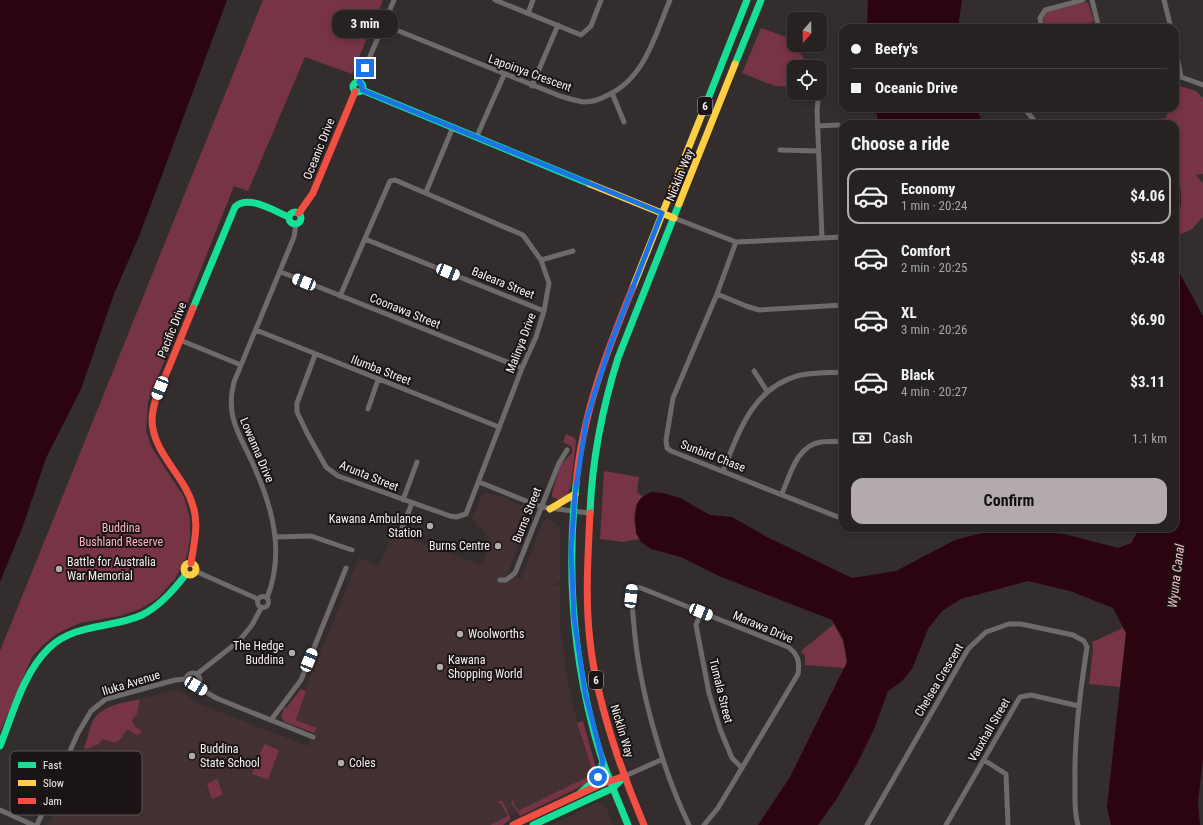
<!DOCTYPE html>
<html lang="en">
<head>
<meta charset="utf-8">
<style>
	:root { --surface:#262222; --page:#322f2f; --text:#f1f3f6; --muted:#a4a4a5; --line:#423f40; --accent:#b2aaab }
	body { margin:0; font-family:"Roboto Condensed",sans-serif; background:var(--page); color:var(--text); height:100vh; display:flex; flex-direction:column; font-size:15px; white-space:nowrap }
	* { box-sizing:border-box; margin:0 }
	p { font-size:13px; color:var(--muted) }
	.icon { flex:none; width:22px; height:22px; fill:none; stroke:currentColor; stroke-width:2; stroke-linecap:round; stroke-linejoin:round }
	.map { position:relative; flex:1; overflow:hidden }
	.sheet { position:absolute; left:839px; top:120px; width:340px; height:412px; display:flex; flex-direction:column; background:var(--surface); border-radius:12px; box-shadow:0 2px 6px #0003,0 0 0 1px var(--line) }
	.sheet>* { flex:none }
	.hud { position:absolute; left:839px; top:24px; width:340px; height:88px; border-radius:12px; box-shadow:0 2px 6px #0003,0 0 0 1px var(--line); display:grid; align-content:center; height:88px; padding:0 12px; background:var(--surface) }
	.needle { width:26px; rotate:200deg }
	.tools { position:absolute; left:787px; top:12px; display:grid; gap:8px }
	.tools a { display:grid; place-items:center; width:40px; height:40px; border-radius:8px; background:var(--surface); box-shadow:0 2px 6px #0003,0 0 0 1px var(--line); font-size:20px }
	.end { position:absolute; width:18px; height:18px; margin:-9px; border:5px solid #1a73e8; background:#fff; box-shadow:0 0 0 2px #fff }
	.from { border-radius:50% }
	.bubble { position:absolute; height:28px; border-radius:12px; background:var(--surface); box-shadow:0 2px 6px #0003,0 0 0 1px var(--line); font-size:13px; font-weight:700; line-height:28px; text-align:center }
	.car { position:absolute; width:12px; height:24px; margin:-12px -6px; border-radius:5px; box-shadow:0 0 3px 1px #0007; background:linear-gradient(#fff 24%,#345 0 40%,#fff 0 76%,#345 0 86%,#fff 0) }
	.hud b { display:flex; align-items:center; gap:14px; height:38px; font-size:15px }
	.hud b+b { border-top:1px solid var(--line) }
	.hud i { width:10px; height:10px; background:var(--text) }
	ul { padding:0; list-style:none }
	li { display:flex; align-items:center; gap:12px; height:56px; margin:0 8px 6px; padding:0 4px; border:2px solid transparent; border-radius:12px }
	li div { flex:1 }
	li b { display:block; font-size:15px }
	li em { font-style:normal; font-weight:700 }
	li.active { border-color:var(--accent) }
	li>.icon { width:36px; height:36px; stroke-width:1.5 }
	h2 { padding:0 12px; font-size:18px; line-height:48px }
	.pay { display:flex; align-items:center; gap:10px; height:44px; padding:0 12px; font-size:15px }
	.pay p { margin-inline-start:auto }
	.button { display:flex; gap:8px; margin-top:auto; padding:8px 12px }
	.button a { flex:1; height:46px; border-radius:12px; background:var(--accent); color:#111; font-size:16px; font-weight:700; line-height:46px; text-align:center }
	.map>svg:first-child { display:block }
</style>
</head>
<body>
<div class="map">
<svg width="1203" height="825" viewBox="0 0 1203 825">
	<rect width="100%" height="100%" fill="#332d2e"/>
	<path fill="#423033" d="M485,493L500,496L526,507L531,510V514L507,575L521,579L543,521L547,519L556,523L560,529V582L552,585L560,586V628L569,687L581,738L592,769L587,777L492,825H46L53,818L87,740L92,722L99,713L109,707L178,689L199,704L308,746L317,728L296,720L306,691V687L359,558L379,566L390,540L404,536L482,565L492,541L472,519L481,497Z
		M598,802L605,805L613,825H551Z"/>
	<path fill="#763444" d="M263,0H383L352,74L305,57L248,191L234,186L148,402L146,431L152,448L184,497L190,519V538L187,556L175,579L157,599L140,609L120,616L80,623L58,633L42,646L32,657L0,732V651Z
		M1088,2L1094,21L1092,22L1071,28H1046L1043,18L1046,12Z
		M761,28L792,39L794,34V45H799L797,50L811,66L794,67V87L775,86L742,73Z
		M1176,85L1196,91L1203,98V174L1196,175L1203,183V217L1192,229L1175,237V225L1178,220V161L1175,155V124H1113L1166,118L1169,108H1175Z
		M566,434L575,438L576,442L571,486L568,494L559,500L552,497V493L561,464L572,453V447L563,442Z
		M604,471L639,477L637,492L643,497C631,505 633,528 640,539L623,542L600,539Z
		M834,624C841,636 851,654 845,668L805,665V656L801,651Z
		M1123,628L1126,633L1120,687L1089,684L1093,649L1092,642Z
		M301,689L306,691L296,720L317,728L314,733L285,722L281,718L284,707L286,708Z
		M140,699L137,714L132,720L135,727L141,730V733L138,735L132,733L130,730H126C118,746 116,743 102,739L99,744L86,749L84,747C88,739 88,731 92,723C100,705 123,703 140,699Z
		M583,721L597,772L584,785L520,816L511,802L514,798L513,802L518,811L587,777L592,769L577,723Z
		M264,744L279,750L268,780L252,774Z
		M217,779L223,794L212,799L207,784Z
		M500,800L503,802L511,819L503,825H490L508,816L500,803H497Z"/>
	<path fill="#2c0410" d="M0,0H227L140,234L114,294L81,389L46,458L23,526L0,582Z
		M868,0H962L958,28H867Z
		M875,108H975L984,124H879Z
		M1175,155L1178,161C1179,177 1185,211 1175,225Z
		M1175,247L1178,270L1203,316V758L1198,802L1200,825H1111L1107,807L1126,633L1113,608L1070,591L1028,581L961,599L942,611L928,629L912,669L901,682L888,691L875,727L858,762L836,800L818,825H758L790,777L847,662L843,639L832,620L719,576L681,557L651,549L641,542L636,533L635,517L637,504L641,498L651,492L663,493L680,498L710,515L732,517L767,537L852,578L896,571L955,540L986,532L1015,529L1064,534L1118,548L1131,543L1140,528H1175Z"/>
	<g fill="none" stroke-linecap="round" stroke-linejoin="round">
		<path stroke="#6e6a6b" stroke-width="5" d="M495,0L581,35L591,26L601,0
			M1092,0L1099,28
			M1164,0L1171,28
			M528,13L533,0
			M384,25L560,96C567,98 576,101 584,102C592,102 601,99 608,95C645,78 655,35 670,0
			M1032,28L1041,25
			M1042,28L1040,18L1045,10L1083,0
			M1087,28L1098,25
			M1175,46L1181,77
			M1175,78L1181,77L1203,85
			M359,82L394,0
			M820,84L822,68
			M532,86L558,25
			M612,93L624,122
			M819,93L817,110L822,238
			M1024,108L1037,124
			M1028,113L1035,108
			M817,126L838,125
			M477,136L504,75
			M780,150L818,151
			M426,192L453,127
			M674,218L736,242L843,237
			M365,239L544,311
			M736,242L717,294L673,398L666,440L667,448L671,451L843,519
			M541,260L573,251
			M281,272L522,368
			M717,294L746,306L759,310L843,305
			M256,330L499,427
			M180,340L241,365
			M315,355L297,403V412L307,433L326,467L338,476L450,516L456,517L466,514L522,368L536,337L544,311L549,283L541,260L523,235L395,180L390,181L340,296
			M754,371L767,391
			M368,409L378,380
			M723,471C739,432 752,389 797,376C811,372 829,373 843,372
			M479,482L541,507L589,513
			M782,494C790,475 797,445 821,442C828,441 836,442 843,441
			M403,500L417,462
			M866,528L879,530L891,528
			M401,531L412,503
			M276,537L311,536L352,550
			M195,571L258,599
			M500,580H506L515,573L559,463L567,450
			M257.5 602a5.5 5.5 0 1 1 11 0a5.5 5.5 0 1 1-11 0Z
			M267,598C284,555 274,512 256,471C243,439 224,419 234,382L294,237L296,224
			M701,612L696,625L709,693L720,729L732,758L742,768
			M186 680a7 7 0 1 1 14 0a7 7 0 1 1-14 0Z
			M197,674L239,641L252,625L261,608
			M196,686L216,698L313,737
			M271,720L301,680L346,568
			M984,760L1006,774L1008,825
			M625,776L663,759
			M0,810L33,825
			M37,825L78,733L91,711L106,699L175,680L186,679
			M689,825C662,769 639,688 634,626C633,613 631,600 632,587L641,588L788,647C798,654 800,662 798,674L718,808L704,825
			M867,825L968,649L986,632L1009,624H1021L1073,635L1084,641L1087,647C1080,693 1074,739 1075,785C1075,798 1074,812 1078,825
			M946,825L1020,697L1031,695L1079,706"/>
		<path stroke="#16e098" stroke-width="7" d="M735,64L761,0
			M353 87a5 5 0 1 1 10 0a5 5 0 1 1-10 0Z
			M362,90L590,184
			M706,104L747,0
			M289 218a6 6 0 1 1 12 0a6 6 0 1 1-12 0Z
			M193,308L235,207C248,194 274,211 289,217
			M576,484C567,567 572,648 593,728C601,762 615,793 628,825
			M590,513C592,460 602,409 618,358L679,204
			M0,746C13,714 23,673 49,648C75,623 111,629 142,615C160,606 174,590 186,574
			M579,794L598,777L603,762
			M533,825L613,788L624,777"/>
		<path stroke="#ffcf43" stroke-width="7" d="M590,184L674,218
			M679,204L735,64
			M633,287L706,104
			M550,509L575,494
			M184 569a6 6 0 1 1 12 0a6 6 0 1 1-12 0Z"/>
		<path stroke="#f24e42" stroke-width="7" d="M299,213L313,193L355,92
			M576,484C582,415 607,351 633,287
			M590,513C588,556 585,599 590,641C596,699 621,771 644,825
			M191,563C194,544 199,524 193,506C184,474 152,453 152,419C153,400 162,384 169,367C177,347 185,328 193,308
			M513,825L601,784L625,776"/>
	</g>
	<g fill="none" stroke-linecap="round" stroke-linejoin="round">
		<path stroke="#1a73e8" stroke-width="5" d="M365,68L359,82L362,85V90L662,213L611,343L594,395L586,422L575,494L571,550L574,618L585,693L603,762L598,777"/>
	</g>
	<g fill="#b2aaab" stroke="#1a1415" stroke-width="1.5">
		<circle cx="430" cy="526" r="4"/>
		<circle cx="498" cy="546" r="4"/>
		<circle cx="59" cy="569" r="4"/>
		<circle cx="460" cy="634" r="4"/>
		<circle cx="292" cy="653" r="4"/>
		<circle cx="440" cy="667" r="4"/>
		<circle cx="192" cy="756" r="4"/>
		<circle cx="341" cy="763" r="4"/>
	</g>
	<g text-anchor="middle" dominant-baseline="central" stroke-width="4" stroke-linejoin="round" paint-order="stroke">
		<g fill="#1a1415" stroke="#b4adae" stroke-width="1">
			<rect x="698" y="97" width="14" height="18" rx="3"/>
			<rect x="589" y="671" width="14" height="18" rx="3"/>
		</g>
		<g font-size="11" font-weight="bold" fill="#f6eeef">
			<text x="705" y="106">6</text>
			<text x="596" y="680">6</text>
		</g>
		<g font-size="12" fill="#f6eeef" stroke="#1a1415">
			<text transform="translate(530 73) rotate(20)">Lapoinya Crescent</text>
			<text transform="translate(319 149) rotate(-68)">Oceanic Drive</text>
			<text transform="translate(680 175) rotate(-68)">Nicklin Way</text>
			<text transform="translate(503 283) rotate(22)">Baleara Street</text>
			<text transform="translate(405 311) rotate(22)">Coonawa Street</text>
			<text transform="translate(172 330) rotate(-68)">Pacific Drive</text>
			<text transform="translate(521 343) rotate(-69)">Malinya Drive</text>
			<text transform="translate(381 370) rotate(21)">Ilumba Street</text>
			<text transform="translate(257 450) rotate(67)">Lowanna Drive</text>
			<text transform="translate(713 456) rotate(21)">Sunbird Chase</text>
			<text transform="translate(369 476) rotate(22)">Arunta Street</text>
			<text transform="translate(527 515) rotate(-68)">Burns Street</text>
			<text transform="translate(763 627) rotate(23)">Marawa Drive</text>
			<text transform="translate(939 680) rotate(-59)">Chelsea Crescent</text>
			<text transform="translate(131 683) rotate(-17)">Iluka Avenue</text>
			<text transform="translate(721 691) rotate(76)">Tumala Street</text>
			<text transform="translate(989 730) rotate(-60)">Vauxhall Street</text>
			<text transform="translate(622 731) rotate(73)">Nicklin Way</text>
		</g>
		<g font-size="12" fill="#f6eeef" stroke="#1a1415" text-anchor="start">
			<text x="422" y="519" text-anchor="end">Kawana Ambulance<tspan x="422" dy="14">Station</tspan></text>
			<text x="490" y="546" text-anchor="end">Burns Centre</text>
			<text x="67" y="562">Battle for Australia<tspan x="67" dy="14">War Memorial</tspan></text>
			<text x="468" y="634">Woolworths</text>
			<text x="284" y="646" text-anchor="end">The Hedge<tspan x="284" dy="14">Buddina</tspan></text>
			<text x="448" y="660">Kawana<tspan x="448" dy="14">Shopping World</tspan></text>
			<text x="200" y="749">Buddina<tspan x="200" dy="14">State School</tspan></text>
			<text x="349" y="763">Coles</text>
		</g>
		<g font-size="12" fill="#feb1bf" stroke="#1a1415">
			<text x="121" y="528">Buddina<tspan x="121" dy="14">Bushland Reserve</tspan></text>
		</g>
		<g font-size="13" font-style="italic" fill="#f6c2cb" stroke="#1a1415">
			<text transform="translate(1176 576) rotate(-83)">Wyuna Canal</text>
		</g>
	</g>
	<rect x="10" y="751" width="132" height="64" rx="6" fill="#1a1415" stroke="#5c5556" stroke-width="1"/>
	<rect x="18" y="762" width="18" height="6" fill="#16e098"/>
	<rect x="18" y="780" width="18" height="6" fill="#ffcf43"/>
	<rect x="18" y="798" width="18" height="6" fill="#f24e42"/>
	<g font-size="11" fill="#f6eeef">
		<text x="43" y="769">Fast</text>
		<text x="43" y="787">Slow</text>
		<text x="43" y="805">Jam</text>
	</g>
</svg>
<div class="tools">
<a><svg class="needle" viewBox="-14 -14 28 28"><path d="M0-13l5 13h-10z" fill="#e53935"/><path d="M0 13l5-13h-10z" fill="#a4a4a5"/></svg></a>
<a><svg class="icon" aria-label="locate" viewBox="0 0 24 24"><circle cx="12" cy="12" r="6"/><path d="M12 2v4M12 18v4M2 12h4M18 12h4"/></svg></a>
</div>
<i class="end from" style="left:598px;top:777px"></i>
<i class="end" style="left:365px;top:68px"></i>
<div class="bubble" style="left:332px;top:10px;width:66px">3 min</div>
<i class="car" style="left:448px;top:272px;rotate:112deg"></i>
<i class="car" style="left:304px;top:282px;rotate:292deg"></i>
<i class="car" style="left:160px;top:388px;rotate:202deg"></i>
<i class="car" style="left:631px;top:596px;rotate:6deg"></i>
<i class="car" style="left:701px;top:612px;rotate:112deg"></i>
<i class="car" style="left:309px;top:660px;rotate:22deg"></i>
<i class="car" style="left:196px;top:686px;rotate:121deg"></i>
<div class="hud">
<b><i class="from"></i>Beefy's</b>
<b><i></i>Oceanic Drive</b>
</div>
<section class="sheet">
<h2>Choose a ride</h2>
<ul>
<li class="active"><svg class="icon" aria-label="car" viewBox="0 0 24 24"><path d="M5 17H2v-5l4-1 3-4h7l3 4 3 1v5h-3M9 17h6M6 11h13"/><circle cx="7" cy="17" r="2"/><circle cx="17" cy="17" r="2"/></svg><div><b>Economy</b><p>1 min · 20:24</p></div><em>$4.06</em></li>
<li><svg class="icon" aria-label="car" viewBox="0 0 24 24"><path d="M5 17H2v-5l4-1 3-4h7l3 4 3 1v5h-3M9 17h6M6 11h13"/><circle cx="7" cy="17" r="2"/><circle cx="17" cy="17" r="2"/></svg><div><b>Comfort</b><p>2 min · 20:25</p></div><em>$5.48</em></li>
<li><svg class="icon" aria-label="car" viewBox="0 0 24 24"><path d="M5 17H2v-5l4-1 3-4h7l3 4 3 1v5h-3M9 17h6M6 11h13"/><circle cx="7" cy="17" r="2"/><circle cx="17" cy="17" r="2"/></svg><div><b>XL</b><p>3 min · 20:26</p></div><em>$6.90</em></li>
<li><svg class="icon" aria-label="car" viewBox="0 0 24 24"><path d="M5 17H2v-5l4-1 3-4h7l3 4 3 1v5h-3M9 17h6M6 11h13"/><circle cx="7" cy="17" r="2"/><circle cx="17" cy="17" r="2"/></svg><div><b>Black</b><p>4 min · 20:27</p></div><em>$3.11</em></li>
</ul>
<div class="pay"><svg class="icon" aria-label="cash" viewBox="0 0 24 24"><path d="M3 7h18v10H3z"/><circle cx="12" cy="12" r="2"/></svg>Cash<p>1.1 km</p></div>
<div class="button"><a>Confirm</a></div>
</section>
</div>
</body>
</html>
